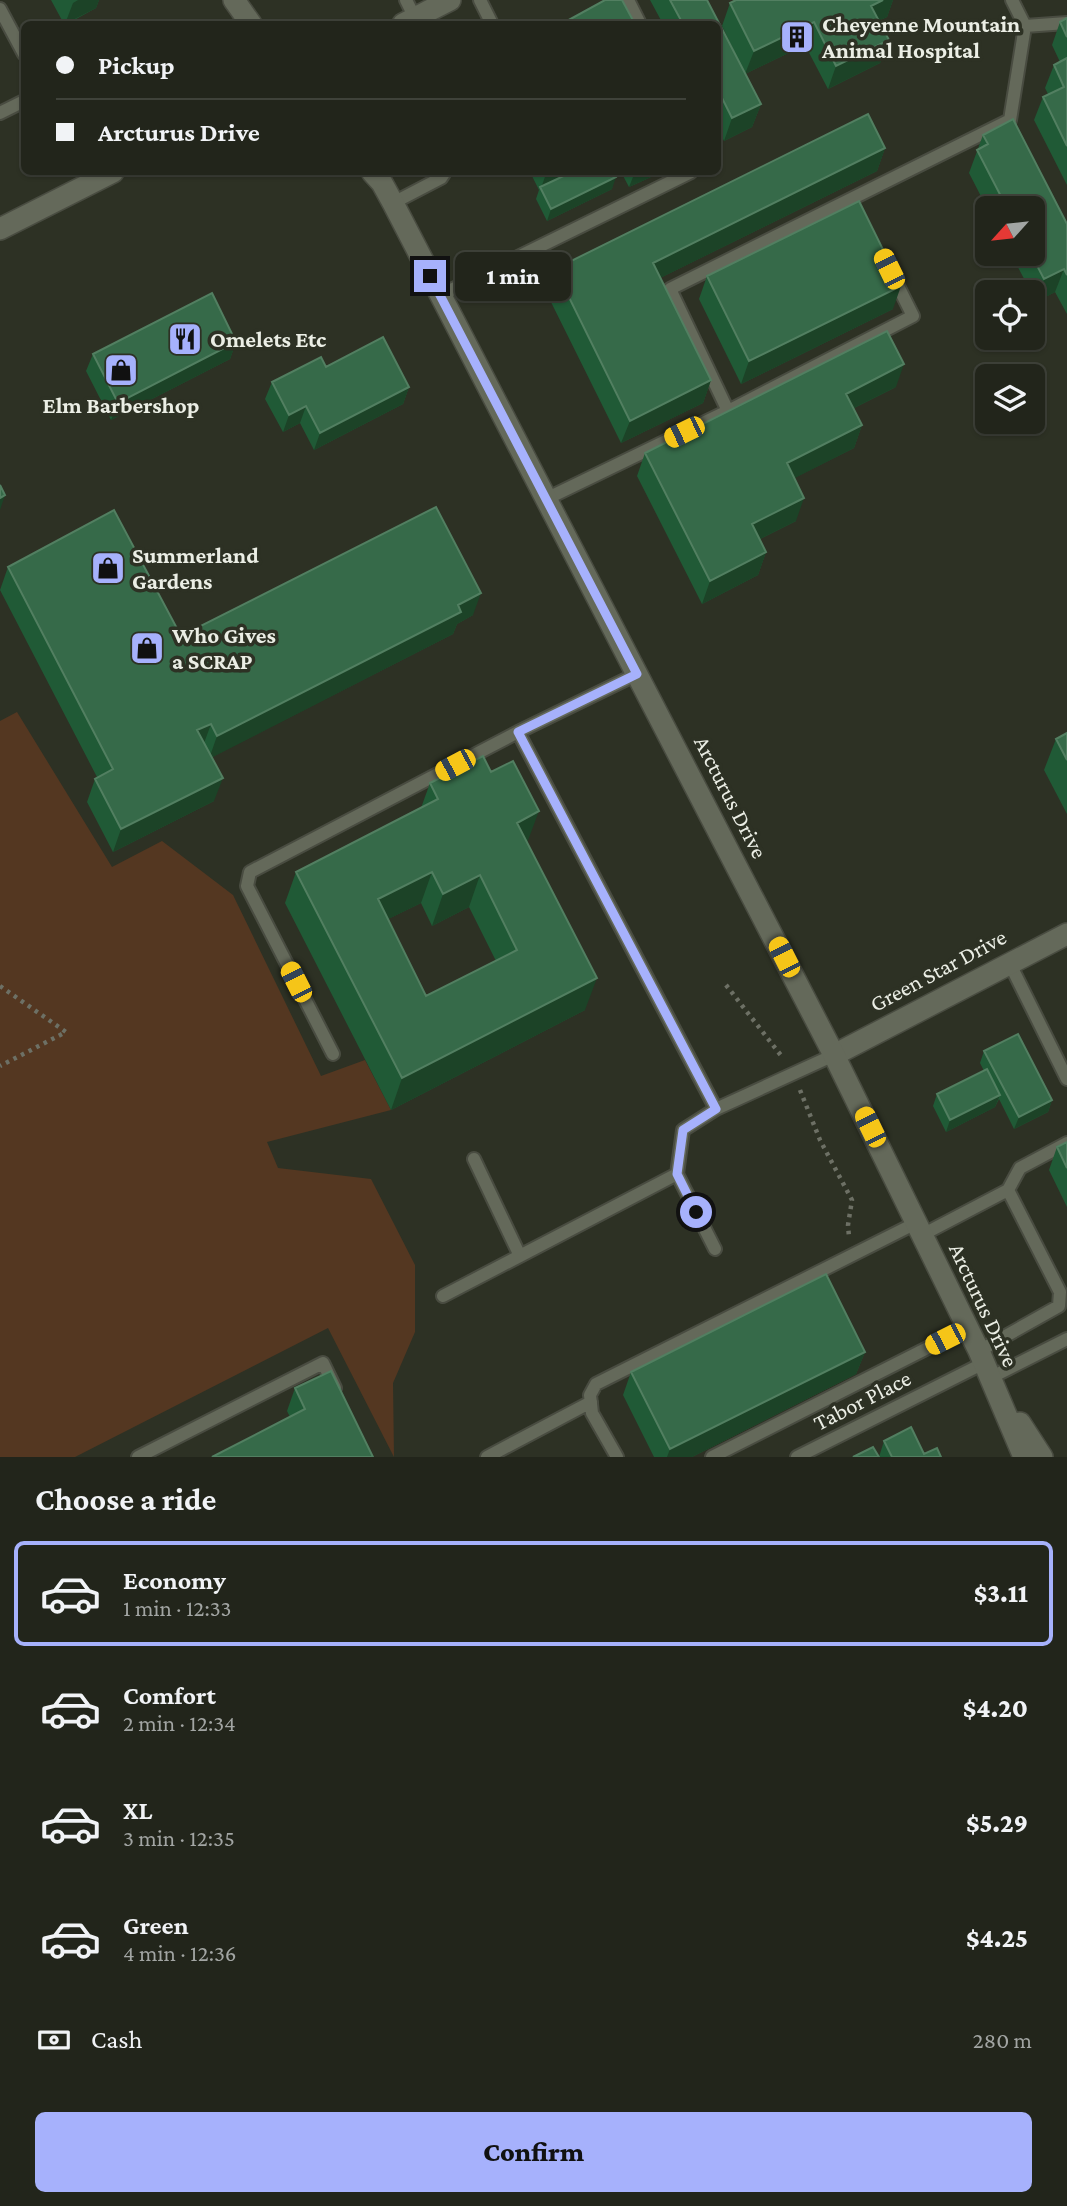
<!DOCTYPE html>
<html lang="en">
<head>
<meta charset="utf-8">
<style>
	:root { --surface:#22251b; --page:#2e3128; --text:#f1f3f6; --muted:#a2a5a3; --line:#3f423a; --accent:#a6b1fc }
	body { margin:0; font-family:"Crimson Pro",serif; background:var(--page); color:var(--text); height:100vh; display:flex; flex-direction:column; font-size:26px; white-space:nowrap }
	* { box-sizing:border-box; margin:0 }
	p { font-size:23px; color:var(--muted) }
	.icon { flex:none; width:38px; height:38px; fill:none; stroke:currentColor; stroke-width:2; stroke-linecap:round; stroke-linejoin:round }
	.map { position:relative; height:1457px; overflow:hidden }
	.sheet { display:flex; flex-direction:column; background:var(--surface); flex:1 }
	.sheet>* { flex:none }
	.hud { position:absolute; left:21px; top:21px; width:700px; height:154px; border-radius:10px; box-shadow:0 2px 5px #0004,0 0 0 2px var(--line); display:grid; align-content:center; height:154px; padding:0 35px; background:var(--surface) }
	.needle { width:46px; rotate:243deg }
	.controls { position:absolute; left:975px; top:196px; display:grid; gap:14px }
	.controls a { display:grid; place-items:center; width:70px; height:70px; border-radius:10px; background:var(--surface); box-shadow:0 2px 5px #0004,0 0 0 2px var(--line); font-size:35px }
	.end { position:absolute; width:32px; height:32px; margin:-16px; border:9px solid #a6b1fc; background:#111; box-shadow:0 0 0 4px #111 }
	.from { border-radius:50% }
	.bubble { position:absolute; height:49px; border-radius:10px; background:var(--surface); box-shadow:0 2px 5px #0004,0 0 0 2px var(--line); font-size:23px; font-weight:800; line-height:49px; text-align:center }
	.car { position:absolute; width:21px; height:42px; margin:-21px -10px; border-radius:9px; box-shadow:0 0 5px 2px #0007; background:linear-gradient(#f5c518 24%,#345 0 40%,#f5c518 0 76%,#345 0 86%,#f5c518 0) }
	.hud b { display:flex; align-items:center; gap:24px; height:66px; font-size:26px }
	.hud b+b { border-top:2px solid var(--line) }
	.hud i { width:18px; height:18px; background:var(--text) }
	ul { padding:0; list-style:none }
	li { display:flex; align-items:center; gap:21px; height:105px; margin:0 14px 10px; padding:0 21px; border:4px solid transparent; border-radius:10px }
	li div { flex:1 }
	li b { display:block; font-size:26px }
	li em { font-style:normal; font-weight:800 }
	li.selected { border-color:var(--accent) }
	li>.icon { width:63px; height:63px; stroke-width:1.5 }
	h2 { padding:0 35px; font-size:32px; line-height:84px }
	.pay { display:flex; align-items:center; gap:18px; height:77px; padding:0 35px; font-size:26px }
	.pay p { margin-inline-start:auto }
	.action { display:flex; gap:14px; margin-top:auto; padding:14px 35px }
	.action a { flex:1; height:80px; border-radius:10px; background:var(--accent); color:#111; font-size:28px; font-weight:800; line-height:80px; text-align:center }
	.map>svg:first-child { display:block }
</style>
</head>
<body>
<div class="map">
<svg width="1067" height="1457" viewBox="0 0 1067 1457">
	<rect width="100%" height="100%" fill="#2d3124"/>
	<path fill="#543721" d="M17,712L112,867L162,841L233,895L321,1076L365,1060L391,1110L267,1142L278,1168L371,1179L415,1265V1332L393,1383L394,1457L328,1328L75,1457H0V721Z"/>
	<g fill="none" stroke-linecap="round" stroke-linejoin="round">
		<g stroke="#494c41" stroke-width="16">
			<path id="lane" d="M406,0L415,18
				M480,0L492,24
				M628,0L640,24
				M0,9L24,54
				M1025,26L1067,23
				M0,113L24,101
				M393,203L441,178L445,172
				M441,295L691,172
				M728,411L913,316L893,276
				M546,499L728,411L670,289L1010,120L1025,26L1012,0
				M637,674L518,732L716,1109L834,1055
				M1009,962L1067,1079
				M333,1054L247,886L250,872L518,732
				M474,1159L520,1256
				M677,1174L715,1249
				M922,1235L1008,1190L1020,1168L1067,1143
				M443,1296L677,1174L683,1130L716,1109
				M979,1351L1059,1306L1060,1292L1008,1190
				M990,1378L1067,1339
				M138,1457L323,1363L335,1388
				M487,1457L591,1402
				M617,1457L592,1413L590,1395L596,1384L916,1223
				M712,1457L967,1328
				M797,1457L984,1363"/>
		</g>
		<g stroke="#494c41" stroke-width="24">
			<path id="street" d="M234,0L251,24
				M834,1055L1067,934"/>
		</g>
		<g stroke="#494c41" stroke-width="24">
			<path id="secondary" d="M403,24L450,0
				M372,172L382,183L393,203L834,1055L979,1351L1024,1457
				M0,229L113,172
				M1020,1423L1042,1457"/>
		</g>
		<path stroke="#6d7065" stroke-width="4.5" stroke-dasharray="3.5 5" stroke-linecap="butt" d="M726,985L783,1058
			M0,986L66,1032L0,1066
			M800,1090L820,1140L852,1200L848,1225L849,1237"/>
		<use href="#lane" stroke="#64695a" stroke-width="12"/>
		<use href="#street" stroke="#64695a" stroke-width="21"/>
		<use href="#secondary" stroke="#64695a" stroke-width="21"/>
	</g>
	<path fill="#205a36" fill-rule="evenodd" d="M51,0H99L96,8L67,24H64Z
		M650,0H707L761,104L752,127L724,141L718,129V24H663Z
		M736,0H893L887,17L879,21L889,40L880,63L828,89L805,45L745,74L722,26L730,3Z
		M1067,18V185L1034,120L1043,97L1048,94L1045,88L1054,65L1060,62L1052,45L1060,22Z
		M983,135L1067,224V314L1055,292L1036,302L1032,295V292H1031L1011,254H1032V208H987L969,173Z
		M885,148L877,171L660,278L711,380L703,403L621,443L546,292L555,269Z
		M530,172H614L612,189L547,221L536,199L539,190Z
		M621,172H662L629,187Z
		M707,276L893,309L741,384L699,299Z
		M236,342L230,359L111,420L86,371L93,354Z
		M326,367L409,387L403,404L314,450L300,423L283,432L265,399L272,382Z
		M896,387L854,408L862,425L854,448L794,478L796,521L760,539L766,552L758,575L702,604L637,476L645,453Z
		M8,567L181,636L473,615L457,624L453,634L212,757L214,801L113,852L87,802L95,779L97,777L0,590Z
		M1067,733V814L1044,770L1056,739Z
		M430,783L527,843L585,1010L391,1110L285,903L296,872L421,808ZM421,903L432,926L469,907L496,961L426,996L388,919Z
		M984,1051L1052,1100L1048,1112L1014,1129L999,1099L995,1107L946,1132L933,1106L937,1094L984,1071L980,1063Z
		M1067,1142V1207L1049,1170L1057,1147Z
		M865,1352L856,1374L692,1457H654L623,1395L631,1372Z
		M295,1388L373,1457L290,1417L287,1411Z
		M884,1441L924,1454L941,1457H853H879Z"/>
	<path fill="#1c4327" d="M78,0H99L96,8L65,24L73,3Z
		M883,0H893L887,17L863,28L871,6Z
		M814,22L805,45L745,74L754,51Z
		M889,40L880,63L828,89L836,66Z
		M761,104L752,127L724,141L732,118Z
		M885,148L877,171L644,286L653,263Z
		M551,172H581L541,188L546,174Z
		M635,172H662L629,187Z
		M616,177L612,189L547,221L551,209Z
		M1064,269L1055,292L1036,302L1044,279Z
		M901,286L893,309L741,384L749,361Z
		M236,342L230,359L111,420L118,403Z
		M904,364L896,387L838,416L846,394Z
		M711,380L703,403L621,443L630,421Z
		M409,387L403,404L314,450L320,433Z
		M306,406L300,423L283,432L289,415Z
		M862,425L854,448L779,486L787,463Z
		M5,495L0,510V498Z
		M804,498L796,521L744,547L752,524Z
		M766,552L758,575L702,604L710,581Z
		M481,593L473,615L457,624L453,634L209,759L217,736Z
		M211,724L203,746L197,730Z
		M223,778L214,801L113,852L121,829Z
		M539,811L527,843L517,823Z
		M432,872L421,903L366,930L378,899Z
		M480,875L469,907L432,926L443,894Z
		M597,978L585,1010L391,1110L402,1078Z
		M1000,1095L995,1107L946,1132L950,1120Z
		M1052,1100L1048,1112L1014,1129L1019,1117Z
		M865,1352L856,1374L692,1457H667L670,1449Z"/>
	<path fill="#366a49" stroke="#527f61" stroke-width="2" fill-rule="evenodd" d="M605,0H622L635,24H566L565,22Z
		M670,0H707L761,104L732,118L718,90V24H683Z
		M736,0H883L871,6L889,40L836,66L814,22L754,51L730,3Z
		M1067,18V37L1060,22Z
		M1067,58V146L1043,97L1064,87L1054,65Z
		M868,114L885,148L653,263L711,380L630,421L555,269Z
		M1013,119L1067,224V275L1064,269L1044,279L1031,254H1032V208H1007L977,150L988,144L983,135Z
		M572,172H614L616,177L551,209L540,187Z
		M859,201L901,286L749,361L707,276Z
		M212,293L236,342L118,403L93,354Z
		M887,331L904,364L846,394L862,425L787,463L804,498L752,524L766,552L710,581L645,453Z
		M383,337L409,387L320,433L306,406L289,415L272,382L321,357L326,367Z
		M0,485L5,495L0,498Z
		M436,507L481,593L458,605L461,612L217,736L211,724L197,730L223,778L121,829L95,779L113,769L8,567L114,510L181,636Z
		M1067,733V760L1056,739Z
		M483,756L491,772L513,761L539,811L517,823L597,978L402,1078L296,872L438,799L430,783ZM432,872L443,894L480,875L517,950L426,996L378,899Z
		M1018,1034L1052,1100L1019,1117L984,1051Z
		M987,1069L1000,1095L950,1120L937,1094Z
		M1067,1142V1168L1057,1147Z
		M826,1274L865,1352L670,1449L631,1372Z
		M331,1371L373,1457H212L305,1409L295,1388Z
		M911,1427L924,1454L937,1448L941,1457H892L884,1441Z
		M873,1447L879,1457H853Z"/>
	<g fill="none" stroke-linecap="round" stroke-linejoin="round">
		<path stroke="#a6b1fc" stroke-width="9" d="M430,276L637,674L518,732L716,1109L683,1130L677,1174L696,1212"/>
	</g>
	<defs>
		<g id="building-square" transform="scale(1.75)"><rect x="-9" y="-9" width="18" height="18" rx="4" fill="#a6b1fc" stroke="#2d3124"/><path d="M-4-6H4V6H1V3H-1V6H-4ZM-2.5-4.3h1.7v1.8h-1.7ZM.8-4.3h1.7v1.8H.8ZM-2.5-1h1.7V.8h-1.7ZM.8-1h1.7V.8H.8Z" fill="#111"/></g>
		<g id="restaurant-square" transform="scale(1.75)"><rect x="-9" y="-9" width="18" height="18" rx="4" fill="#a6b1fc" stroke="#2d3124"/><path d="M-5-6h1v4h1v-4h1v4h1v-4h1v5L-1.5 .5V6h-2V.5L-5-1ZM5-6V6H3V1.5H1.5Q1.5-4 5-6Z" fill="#111"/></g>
		<g id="shop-square" transform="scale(1.75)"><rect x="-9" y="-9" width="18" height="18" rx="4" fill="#a6b1fc" stroke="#2d3124"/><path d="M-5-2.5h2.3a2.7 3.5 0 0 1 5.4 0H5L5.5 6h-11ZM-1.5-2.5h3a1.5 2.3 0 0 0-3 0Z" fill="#111"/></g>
	</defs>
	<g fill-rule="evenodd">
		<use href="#building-square" x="797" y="37"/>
		<use href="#restaurant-square" x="185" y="339"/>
		<use href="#shop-square" x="121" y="370"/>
		<use href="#shop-square" x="108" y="568"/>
		<use href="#shop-square" x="147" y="648"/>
	</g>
	<g text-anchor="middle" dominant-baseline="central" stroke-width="7" stroke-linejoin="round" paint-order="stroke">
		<g font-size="23" font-weight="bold" fill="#ebeee5" stroke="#2d3124" text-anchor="start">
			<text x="822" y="24">Cheyenne Mountain<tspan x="822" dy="26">Animal Hospital</tspan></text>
			<text x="210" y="339">Omelets Etc</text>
			<text x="121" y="405" text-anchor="middle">Elm Barbershop</text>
			<text x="132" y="555">Summerland<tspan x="132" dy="26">Gardens</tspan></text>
			<text x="172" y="635">Who Gives<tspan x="172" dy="26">a SCRAP</tspan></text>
		</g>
		<g font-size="23" fill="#ebeee5" stroke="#2d3124">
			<text transform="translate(731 797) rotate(63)">Arcturus Drive</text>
			<text transform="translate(938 970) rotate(-28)">Green Star Drive</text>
			<text transform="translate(984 1305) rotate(65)">Arcturus Drive</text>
			<text transform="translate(862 1400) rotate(-27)">Tabor Place</text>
		</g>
	</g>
</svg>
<div class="controls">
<a><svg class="needle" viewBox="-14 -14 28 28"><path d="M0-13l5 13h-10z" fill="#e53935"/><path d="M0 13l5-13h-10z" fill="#a2a5a3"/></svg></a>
<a><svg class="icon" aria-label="locate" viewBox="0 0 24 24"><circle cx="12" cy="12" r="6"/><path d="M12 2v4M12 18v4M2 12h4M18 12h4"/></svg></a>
<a><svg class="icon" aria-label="layers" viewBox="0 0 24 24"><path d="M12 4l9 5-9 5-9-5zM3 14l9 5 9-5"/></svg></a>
</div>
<i class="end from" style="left:696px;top:1212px"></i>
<i class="end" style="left:430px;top:276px"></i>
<div class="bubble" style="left:455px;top:252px;width:116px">1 min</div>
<i class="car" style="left:889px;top:269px;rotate:334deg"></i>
<i class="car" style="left:684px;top:432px;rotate:244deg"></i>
<i class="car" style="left:455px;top:765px;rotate:242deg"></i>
<i class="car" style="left:784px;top:957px;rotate:333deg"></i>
<i class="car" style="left:296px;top:982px;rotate:333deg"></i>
<i class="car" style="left:870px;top:1127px;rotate:334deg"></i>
<i class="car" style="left:945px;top:1339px;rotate:243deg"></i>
<div class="hud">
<b><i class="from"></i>Pickup</b>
<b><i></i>Arcturus Drive</b>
</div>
</div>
<section class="sheet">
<h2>Choose a ride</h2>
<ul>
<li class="selected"><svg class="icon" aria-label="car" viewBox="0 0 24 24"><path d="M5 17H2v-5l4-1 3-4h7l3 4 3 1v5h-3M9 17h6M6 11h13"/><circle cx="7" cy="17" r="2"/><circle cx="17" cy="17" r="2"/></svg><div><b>Economy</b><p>1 min · 12:33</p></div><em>$3.11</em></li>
<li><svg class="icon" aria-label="car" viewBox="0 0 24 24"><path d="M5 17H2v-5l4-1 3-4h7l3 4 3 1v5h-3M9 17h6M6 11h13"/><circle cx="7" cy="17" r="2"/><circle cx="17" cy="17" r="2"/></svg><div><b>Comfort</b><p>2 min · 12:34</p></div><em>$4.20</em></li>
<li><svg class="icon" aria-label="car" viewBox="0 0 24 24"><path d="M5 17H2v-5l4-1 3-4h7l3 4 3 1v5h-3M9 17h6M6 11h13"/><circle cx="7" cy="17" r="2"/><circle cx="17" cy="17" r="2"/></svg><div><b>XL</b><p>3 min · 12:35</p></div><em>$5.29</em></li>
<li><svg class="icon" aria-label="car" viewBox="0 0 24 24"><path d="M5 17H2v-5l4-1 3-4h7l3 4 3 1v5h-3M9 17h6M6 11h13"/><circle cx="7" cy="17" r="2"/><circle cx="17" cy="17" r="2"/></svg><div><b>Green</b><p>4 min · 12:36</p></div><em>$4.25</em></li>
</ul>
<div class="pay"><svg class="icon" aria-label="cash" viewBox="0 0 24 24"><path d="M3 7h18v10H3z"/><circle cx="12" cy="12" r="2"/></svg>Cash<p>280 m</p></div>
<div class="action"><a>Confirm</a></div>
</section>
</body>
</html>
